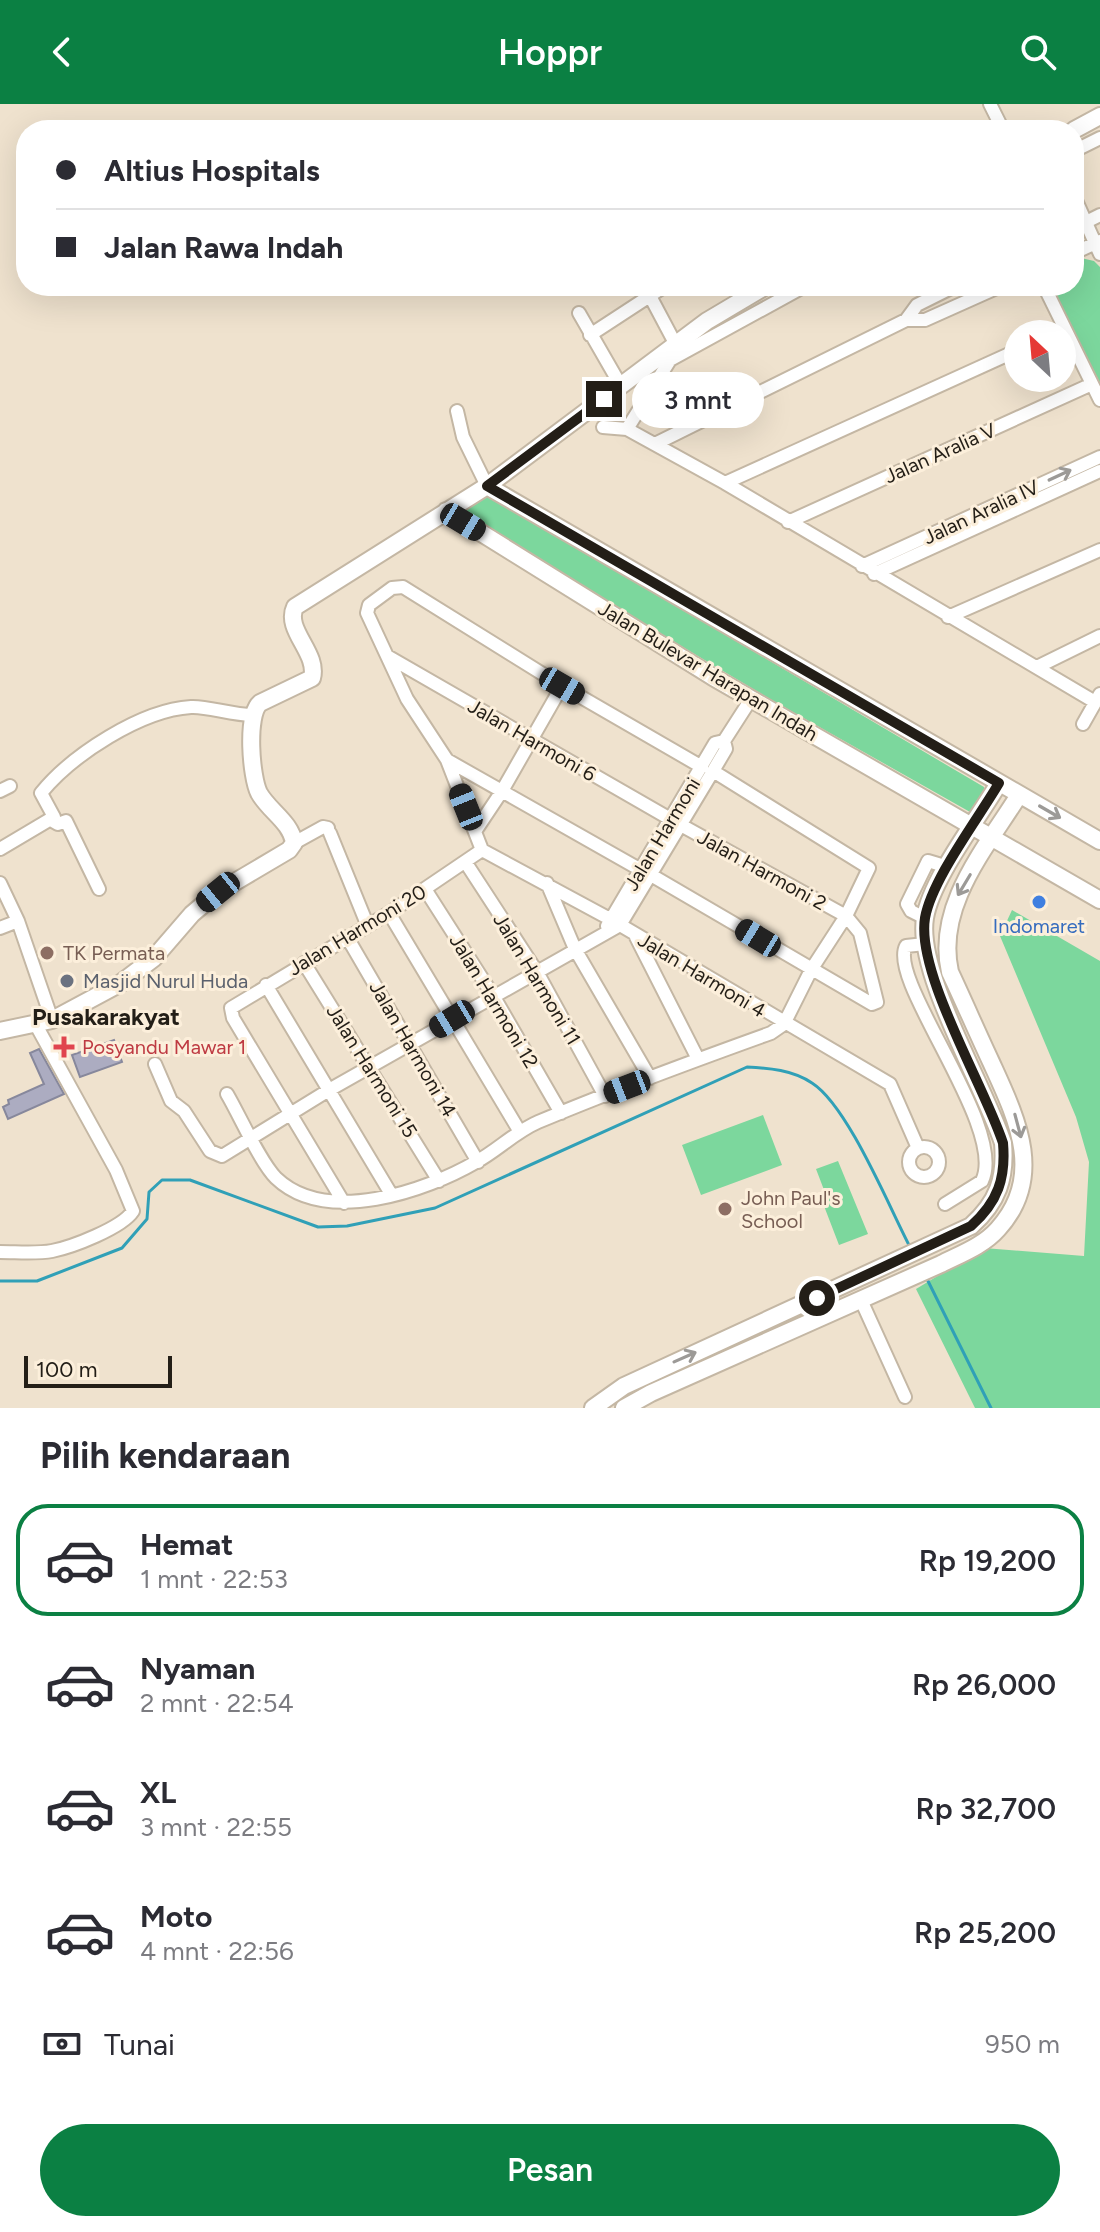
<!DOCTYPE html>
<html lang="id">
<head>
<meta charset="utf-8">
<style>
	:root { --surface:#fff; --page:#f7f7f7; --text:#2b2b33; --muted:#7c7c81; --line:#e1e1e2; --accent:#0b8043 }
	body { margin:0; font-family:Figtree,sans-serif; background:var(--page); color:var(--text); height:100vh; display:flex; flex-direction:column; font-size:30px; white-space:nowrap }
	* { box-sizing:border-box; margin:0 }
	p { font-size:26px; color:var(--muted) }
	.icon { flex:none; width:44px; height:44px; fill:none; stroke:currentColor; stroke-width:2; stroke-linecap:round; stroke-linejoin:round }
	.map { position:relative; height:1304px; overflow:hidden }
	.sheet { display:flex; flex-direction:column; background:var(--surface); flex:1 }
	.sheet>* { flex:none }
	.guide { position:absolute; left:16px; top:16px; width:1068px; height:176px; border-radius:32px; box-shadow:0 8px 32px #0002; display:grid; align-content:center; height:176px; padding:0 40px; background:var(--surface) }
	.needle { width:52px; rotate:334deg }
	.fabs { position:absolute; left:1004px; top:216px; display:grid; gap:16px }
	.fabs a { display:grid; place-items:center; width:72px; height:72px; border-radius:50%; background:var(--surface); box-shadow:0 8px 32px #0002; font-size:40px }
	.scale { position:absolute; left:24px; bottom:20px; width:148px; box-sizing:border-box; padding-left:8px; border:4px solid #231e17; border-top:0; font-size:22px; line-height:28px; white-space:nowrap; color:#231e17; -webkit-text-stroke:6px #fcefdb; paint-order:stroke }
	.end { position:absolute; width:36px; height:36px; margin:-18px; border:10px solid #231e17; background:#fff; box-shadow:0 0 0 4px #fff }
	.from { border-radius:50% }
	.bubble { position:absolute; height:56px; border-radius:28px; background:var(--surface); box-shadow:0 8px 32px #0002; font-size:26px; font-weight:600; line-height:56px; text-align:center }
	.car { position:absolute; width:24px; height:48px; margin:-24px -12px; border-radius:10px; box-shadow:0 0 6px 2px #0007; background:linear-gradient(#222 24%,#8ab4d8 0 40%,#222 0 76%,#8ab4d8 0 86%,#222 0) }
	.guide b { display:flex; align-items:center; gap:28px; height:76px; font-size:30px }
	.guide b+b { border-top:2px solid var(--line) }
	.guide i { width:20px; height:20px; background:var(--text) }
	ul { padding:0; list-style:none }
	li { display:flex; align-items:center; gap:24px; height:112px; margin:0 16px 12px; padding:0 24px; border:4px solid transparent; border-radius:32px }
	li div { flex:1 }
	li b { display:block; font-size:30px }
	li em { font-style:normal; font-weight:600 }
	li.active { border-color:var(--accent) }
	li>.icon { width:72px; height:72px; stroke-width:1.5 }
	h2 { padding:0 40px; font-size:36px; line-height:96px }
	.pay { display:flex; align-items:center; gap:20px; height:88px; padding:0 40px; font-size:30px }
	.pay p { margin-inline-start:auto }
	.primary-button { display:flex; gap:16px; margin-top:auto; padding:16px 40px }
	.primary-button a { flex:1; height:92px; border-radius:48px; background:var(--accent); color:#fff; font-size:32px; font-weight:600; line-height:92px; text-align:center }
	header { display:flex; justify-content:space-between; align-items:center; height:104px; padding:0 40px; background:var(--accent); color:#fff; font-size:36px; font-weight:600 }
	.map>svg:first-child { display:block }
</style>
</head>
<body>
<header><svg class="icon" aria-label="back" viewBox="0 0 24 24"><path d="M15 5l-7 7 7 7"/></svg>Hoppr<svg class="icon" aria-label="search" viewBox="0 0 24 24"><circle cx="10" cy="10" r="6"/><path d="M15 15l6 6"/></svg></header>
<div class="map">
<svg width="1100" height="1304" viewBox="0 0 1100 1304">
	<rect width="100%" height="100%" fill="#efe2ce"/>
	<path fill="#7cd79d" d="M1081,154L1094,157L1100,163V284L1050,182H1074V155Z
		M483,388L984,683L985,688L970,708L768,594L460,410V403Z
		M1012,806L1100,857V1304H975L916,1185L984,1144L1084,1152L1089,1058L1076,1013L1000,832Z
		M763,1011L782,1061L701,1091L682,1041Z
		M838,1057L868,1130L839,1141L824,1102L829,1099L816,1065Z"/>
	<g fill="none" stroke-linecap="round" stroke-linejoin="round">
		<path stroke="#30a0b7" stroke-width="3" d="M927,1175L991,1304
			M0,1177H37L122,1144L147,1115L149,1088L162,1076H190L318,1123L347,1122L435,1104L747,963C769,964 793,966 812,979C848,1002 889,1103 910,1143"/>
	</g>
	<path fill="#acacc1" stroke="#87889c" stroke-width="2" d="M114,936L122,958L80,973L72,951Z
		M39,945L64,990L8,1015L3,1003L9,1000L8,996L44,980L30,949Z"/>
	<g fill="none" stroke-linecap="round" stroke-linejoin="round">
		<g stroke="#c4b7a4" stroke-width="16">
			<path id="street" d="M990,0L1003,26
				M1074,47L1100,34
				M1074,92L1100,150
				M1074,124L1100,111
				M1074,149L1100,137
				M1044,182L1100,296
				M650,192L676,241
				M579,209L621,282
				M906,216L917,201L955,182
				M590,231L665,182
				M457,307L463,333L487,382
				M603,323L627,325L725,379L1095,598
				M627,325L670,256L805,182
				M655,340L906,216H925L1001,182
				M725,379L1018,246
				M788,418L1092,280
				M862,462L1100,353
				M874,470L1100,367
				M948,513L1100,446
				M387,552L679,720L846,812L860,829L877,898L872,900L651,771
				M1037,563L1100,532
				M1083,620L1100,590
				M447,656L641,766
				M0,687L10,682
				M51,716L58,720L66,717L99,785
				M476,726L502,687L562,582
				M330,729L367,820
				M294,739L323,723L328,724
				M0,745L54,713L41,689C72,651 141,606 191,603C208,602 231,611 253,611
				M482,746L447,656L407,595L367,509L369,501L392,484L403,483L562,582L702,663
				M482,746L610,815L890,980L918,1044
				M466,759L537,868L605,992
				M0,779L18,817L52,916
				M547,779L575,845L650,974
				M425,785L494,893L561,1009
				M389,809L520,1028
				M925,814L911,807L907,800L928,757L948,763
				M620,821L713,667L726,645L724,637L751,595
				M607,822L715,639L724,637
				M0,824L18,817
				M347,833L478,1058
				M636,833L698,955
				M925,840L906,842C887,877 1008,1024 982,1077L945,1100
				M304,859L439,1077
				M266,881L391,1090
				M155,960L171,997L184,1007L210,1047L222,1052L329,986L620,821
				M227,990C240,1012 260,1058 276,1074C326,1122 426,1087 476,1058C498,1046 515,1028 538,1018C614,986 693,957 771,929L784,920L811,866L846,812L869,764L713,667
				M909 1058a15 15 0 1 1 30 0a15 15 0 1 1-30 0Z
				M344,1099L233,914L231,904L389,809L482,746
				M0,1148C17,1148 36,1150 52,1147C72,1143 122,1124 133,1107L116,1066L36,921
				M861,1196L905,1293"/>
		</g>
		<g stroke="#c4b7a4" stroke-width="20">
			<path id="secondary" d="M1074,26L1100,12
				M487,382L1100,737
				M446,407L713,573L1100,796
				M0,927L52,916L121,879L154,854L192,810L218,788L289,746L294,739C291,718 269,707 259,689C251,673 246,611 260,599L312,574C319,549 284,526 295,503L487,382L707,217L766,182
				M593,1304L624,1282L971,1122C998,1098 1006,1074 1003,1039C984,981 916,869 925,814C931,775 978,715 999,679
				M624,1304L651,1289L941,1160C961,1150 983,1142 998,1125C1046,1072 1016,1013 991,958C977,928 964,898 950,868C935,802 986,744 1019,691"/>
		</g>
		<use href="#street" stroke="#fff" stroke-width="12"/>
		<use href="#secondary" stroke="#fff" stroke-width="16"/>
	</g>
	<defs><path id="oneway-shaft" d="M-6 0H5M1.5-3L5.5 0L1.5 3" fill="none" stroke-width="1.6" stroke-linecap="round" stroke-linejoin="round" transform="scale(2)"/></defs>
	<g stroke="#9c9a97">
		<use href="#oneway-shaft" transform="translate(1060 371) rotate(-25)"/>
		<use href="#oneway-shaft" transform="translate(1050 708) rotate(30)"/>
		<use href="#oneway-shaft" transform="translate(964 781) rotate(121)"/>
		<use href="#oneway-shaft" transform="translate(1018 1022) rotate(75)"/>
		<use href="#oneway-shaft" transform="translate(685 1253) rotate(-24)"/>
	</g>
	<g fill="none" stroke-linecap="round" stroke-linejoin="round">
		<path stroke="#231e17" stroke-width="10" d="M604,295L487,382L999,679C978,715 932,775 925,814C916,869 984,981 1003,1039C1006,1074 998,1098 971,1122L817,1194"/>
	</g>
	<circle fill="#3f7fe0" stroke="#fcefdb" stroke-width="3" cx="1039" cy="798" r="8"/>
	<g fill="#8d6e63" stroke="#fcefdb" stroke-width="3">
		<circle cx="47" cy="849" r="8"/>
		<circle cx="725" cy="1105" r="8"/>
	</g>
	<circle fill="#6b7280" stroke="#fcefdb" stroke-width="3" cx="67" cy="877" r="8"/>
	<path fill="#e0444e" stroke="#fcefdb" stroke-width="3" d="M60 931h8v8h8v8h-8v8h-8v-8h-8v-8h8z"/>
	<g text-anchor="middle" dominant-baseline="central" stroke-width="6" stroke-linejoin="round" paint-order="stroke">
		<g font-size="20" fill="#231e17" stroke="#fcefdb">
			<text transform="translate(940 349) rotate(-24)">Jalan Aralia V</text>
			<text transform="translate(981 408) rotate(-25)">Jalan Aralia IV</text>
			<text transform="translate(708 567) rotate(31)">Jalan Bulevar Harapan Indah</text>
			<text transform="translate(532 636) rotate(30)">Jalan Harmoni 6</text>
			<text transform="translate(662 730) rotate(-59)">Jalan Harmoni</text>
			<text transform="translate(762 766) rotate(29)">Jalan Harmoni 2</text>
			<text transform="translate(357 826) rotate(-31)">Jalan Harmoni 20</text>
			<text transform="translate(702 871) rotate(31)">Jalan Harmoni 4</text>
			<text transform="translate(537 875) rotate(59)">Jalan Harmoni 11</text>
			<text transform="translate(494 897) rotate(59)">Jalan Harmoni 12</text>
			<text transform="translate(413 945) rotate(60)">Jalan Harmoni 14</text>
			<text transform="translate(372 967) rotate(58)">Jalan Harmoni 15</text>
		</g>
		<g font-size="20" fill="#366cbe" stroke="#fcefdb">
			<text x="1039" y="822">Indomaret</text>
		</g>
		<g font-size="20" fill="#785e54" stroke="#fcefdb" text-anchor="start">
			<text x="63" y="849">TK Permata</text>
			<text x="741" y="1094">John Paul's<tspan x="741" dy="23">School</tspan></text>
		</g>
		<g font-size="20" fill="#5b616d" stroke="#fcefdb" text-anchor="start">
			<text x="83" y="877">Masjid Nurul Huda</text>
		</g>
		<g font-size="20" fill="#be3a42" stroke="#fcefdb" text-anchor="start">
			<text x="82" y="943">Posyandu Mawar 1</text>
		</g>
		<g font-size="24" font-weight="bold" fill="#231e17" stroke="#fcefdb">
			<text x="106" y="912">Pusakarakyat</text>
		</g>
	</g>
</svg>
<div class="fabs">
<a><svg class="needle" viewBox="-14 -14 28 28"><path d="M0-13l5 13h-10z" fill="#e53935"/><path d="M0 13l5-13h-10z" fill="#7c7c81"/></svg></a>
</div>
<div class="scale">100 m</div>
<i class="end from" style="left:817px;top:1194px"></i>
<i class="end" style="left:604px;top:295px"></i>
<div class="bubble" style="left:632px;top:268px;width:132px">3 mnt</div>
<i class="car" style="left:463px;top:418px;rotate:121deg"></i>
<i class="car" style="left:562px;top:582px;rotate:120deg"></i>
<i class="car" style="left:466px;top:703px;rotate:338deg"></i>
<i class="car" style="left:218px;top:788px;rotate:231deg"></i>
<i class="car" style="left:758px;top:834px;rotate:301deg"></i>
<i class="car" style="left:452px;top:915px;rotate:239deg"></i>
<i class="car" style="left:627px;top:983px;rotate:249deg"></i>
<div class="guide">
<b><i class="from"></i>Altius Hospitals</b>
<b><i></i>Jalan Rawa Indah</b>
</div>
</div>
<section class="sheet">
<h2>Pilih kendaraan</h2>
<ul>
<li class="active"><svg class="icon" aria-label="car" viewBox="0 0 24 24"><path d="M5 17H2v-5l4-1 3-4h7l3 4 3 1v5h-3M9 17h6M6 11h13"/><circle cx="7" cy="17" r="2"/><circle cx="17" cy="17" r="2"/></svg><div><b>Hemat</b><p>1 mnt · 22:53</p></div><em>Rp 19,200</em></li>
<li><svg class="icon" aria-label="car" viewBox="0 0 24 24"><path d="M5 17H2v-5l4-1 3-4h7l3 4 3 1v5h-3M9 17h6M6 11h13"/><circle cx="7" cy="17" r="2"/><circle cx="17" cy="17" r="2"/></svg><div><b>Nyaman</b><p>2 mnt · 22:54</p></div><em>Rp 26,000</em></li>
<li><svg class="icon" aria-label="car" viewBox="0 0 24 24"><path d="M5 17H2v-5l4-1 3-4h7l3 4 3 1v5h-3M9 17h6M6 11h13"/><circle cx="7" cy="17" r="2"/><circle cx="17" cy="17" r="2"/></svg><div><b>XL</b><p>3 mnt · 22:55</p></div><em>Rp 32,700</em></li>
<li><svg class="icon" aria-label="car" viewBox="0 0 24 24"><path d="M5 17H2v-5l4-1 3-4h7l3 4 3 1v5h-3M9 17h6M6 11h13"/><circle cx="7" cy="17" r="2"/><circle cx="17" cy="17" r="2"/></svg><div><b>Moto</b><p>4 mnt · 22:56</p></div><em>Rp 25,200</em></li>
</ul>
<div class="pay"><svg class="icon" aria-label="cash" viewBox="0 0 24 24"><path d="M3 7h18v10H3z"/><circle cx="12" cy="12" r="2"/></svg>Tunai<p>950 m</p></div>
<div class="primary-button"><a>Pesan</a></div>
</section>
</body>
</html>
